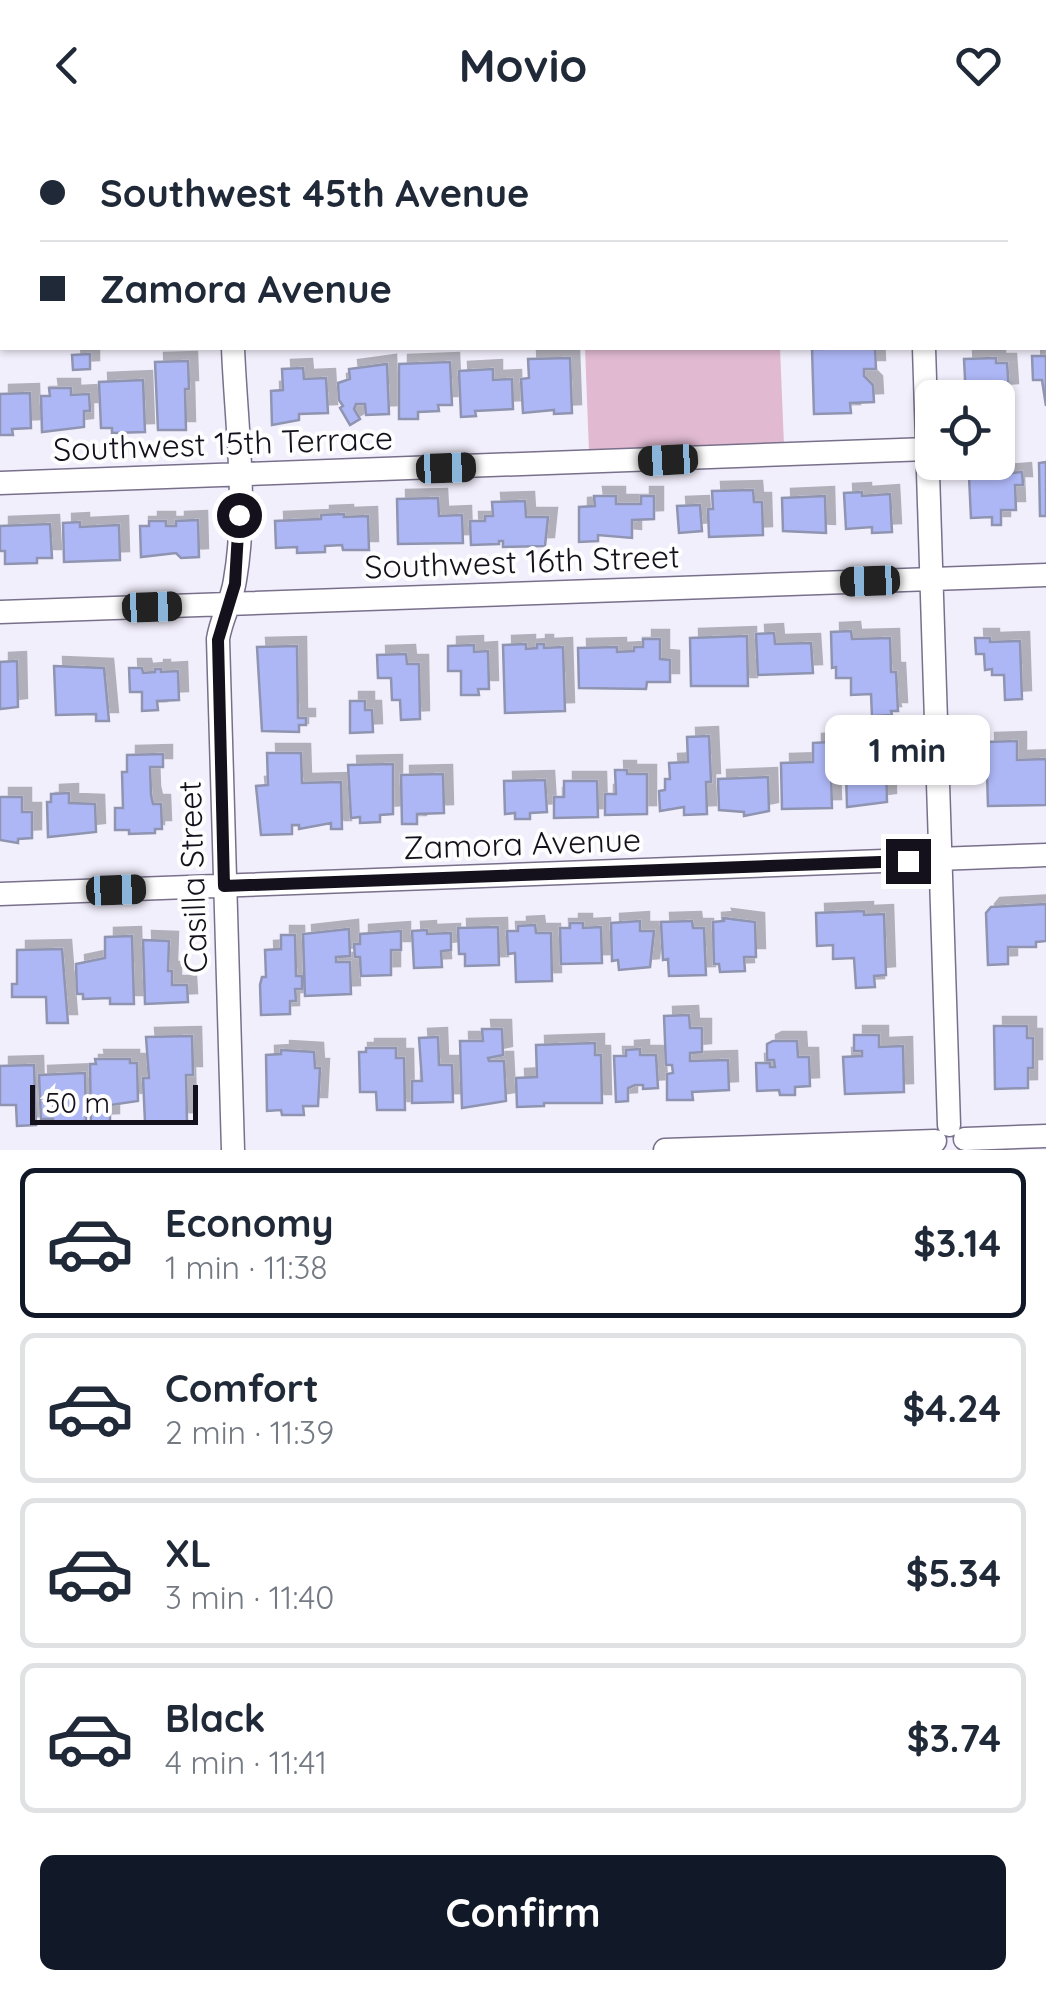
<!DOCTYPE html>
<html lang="en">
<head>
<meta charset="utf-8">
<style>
	:root { --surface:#fff; --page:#f2f2f3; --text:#1f2937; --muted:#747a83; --line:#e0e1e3; --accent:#111827 }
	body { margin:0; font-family:Quicksand,sans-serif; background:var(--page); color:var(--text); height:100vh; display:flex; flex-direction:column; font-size:38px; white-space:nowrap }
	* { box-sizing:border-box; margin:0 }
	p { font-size:32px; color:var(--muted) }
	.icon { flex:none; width:55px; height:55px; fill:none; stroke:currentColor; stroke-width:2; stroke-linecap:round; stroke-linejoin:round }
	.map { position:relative; height:1020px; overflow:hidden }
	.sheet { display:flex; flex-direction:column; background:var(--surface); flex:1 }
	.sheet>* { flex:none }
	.top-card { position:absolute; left:0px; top:0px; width:1048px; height:220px; box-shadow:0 2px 8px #0004; display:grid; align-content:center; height:220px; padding:0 40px; background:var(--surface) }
	.controls { position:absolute; left:915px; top:250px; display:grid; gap:20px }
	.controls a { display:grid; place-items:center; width:100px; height:100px; border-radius:15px; background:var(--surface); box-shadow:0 2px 8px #0004; font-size:50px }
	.scale { position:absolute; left:30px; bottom:25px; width:168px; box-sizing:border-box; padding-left:10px; border:5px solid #15111c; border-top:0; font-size:28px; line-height:35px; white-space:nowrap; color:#15111c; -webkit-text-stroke:8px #fefefe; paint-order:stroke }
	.end { position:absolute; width:45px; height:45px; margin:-22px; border:12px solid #15111c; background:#fff; box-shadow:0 0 0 5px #fff }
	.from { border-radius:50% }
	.bubble { position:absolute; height:70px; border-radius:15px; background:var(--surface); box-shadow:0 2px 8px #0004; font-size:32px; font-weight:700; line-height:70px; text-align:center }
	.car { position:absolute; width:30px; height:60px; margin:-30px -15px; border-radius:12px; box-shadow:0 0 8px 2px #0007; background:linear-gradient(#222 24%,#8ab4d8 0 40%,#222 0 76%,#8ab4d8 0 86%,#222 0) }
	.top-card b { display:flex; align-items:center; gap:35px; height:95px; font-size:38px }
	.top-card b+b { border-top:2px solid var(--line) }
	.top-card i { width:25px; height:25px; background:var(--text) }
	ul { padding:18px 0 0; list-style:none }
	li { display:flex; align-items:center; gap:30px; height:150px; margin:0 20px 15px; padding:0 20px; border:5px solid var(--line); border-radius:15px }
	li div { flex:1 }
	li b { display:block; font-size:38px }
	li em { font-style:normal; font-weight:700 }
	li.on { border-color:var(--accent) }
	li>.icon { width:90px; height:90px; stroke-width:1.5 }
	.button { display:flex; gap:20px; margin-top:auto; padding:20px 40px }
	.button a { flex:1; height:115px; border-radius:15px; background:var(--accent); color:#fff; font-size:40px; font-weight:700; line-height:115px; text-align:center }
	header { display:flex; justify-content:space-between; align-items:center; height:130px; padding:0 40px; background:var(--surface); font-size:45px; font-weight:700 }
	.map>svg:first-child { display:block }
</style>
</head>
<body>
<header><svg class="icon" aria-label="back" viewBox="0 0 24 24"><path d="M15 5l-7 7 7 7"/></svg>Movio<svg class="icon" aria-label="heart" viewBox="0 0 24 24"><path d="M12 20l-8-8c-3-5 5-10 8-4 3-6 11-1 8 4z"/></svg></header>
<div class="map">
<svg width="1046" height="1020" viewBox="0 0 1046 1020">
	<defs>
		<filter id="shadow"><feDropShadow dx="9" dy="-9" stdDeviation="0" flood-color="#0004"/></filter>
	</defs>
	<rect width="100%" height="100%" fill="#f2effc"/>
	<path fill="#e1bad2" d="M585,218H780L784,315L589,322Z"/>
	<path fill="#aeb7f6" stroke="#8f94b1" stroke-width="2.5" filter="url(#shadow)" d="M875,218L876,239H864V246L873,255L874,272L850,273L851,283L814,284L812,219Z
		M90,224V239L73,240L72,225Z
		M1032,226H1046V276L1042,250H1033Z
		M570,228L572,283L554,284V280L523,283L521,249L529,248L528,229Z
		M996,228V233H1007L1009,262L995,263V268H966L964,229Z
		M188,231L189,259H185L186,300H158L155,232Z
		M450,232L452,275H438L439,281L418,282V289H399V234Z
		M387,234L389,284L366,285L365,274H356L354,279L360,289L350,295L340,278L343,276L339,270L338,253L350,249L349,239Z
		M303,238L304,249L326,248L328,283L299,284V290L272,295L271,261L283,260L282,239Z
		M493,239V250L512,249L513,279L475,281L476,286L461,287L459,241Z
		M143,250L145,302L112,303V298H101L99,252Z
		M49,258H71V265L89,264L90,281H84V297L42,302L41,266H50Z
		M30,263L31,298L12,299L13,305H0V264Z
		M1046,332V386H1040L1039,333Z
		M1022,342L1023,355H1015L1016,380H1001V395H992V387L971,388L969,347Z
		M753,360L754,372H762L763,405L709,407L708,379H713L712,361Z
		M862,362V366L890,364L892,402L872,403V397L846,399L844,363Z
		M594,366H616V374H641V366H654V389L632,390V408L598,405V411L579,412V377L595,376Z
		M825,366L826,403L783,401L782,368Z
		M438,368L439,386L462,385L463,413L398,414L397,369Z
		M525,371L526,387H548L545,416L503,417V411H499V414L471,415L470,391H485V386H493L492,372Z
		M700,375L702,401L679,403L677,376Z
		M344,384V387L368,386L369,420H343L342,415L325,416V422L297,423V417L276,418L275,391L321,389V385Z
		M198,390L199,427L181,428L176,423L141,427L140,396H149V391H166V396H176V391Z
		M80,392V397L119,395L120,430L64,432L63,393Z
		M50,394L52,428H37V433L5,434V421H0V396Z
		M851,501L852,509L890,508L891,542H896L898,581H891L892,585L872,586L871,564L851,565V548H836V537L832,538L831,502Z
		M774,503L775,514L811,513L813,543L758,545L756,504Z
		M747,506L748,556H691L690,508Z
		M975,508H990V512L1020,511L1022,569L1005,570L1004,545H992V539L985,540L984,524H976Z
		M643,509H660V529L670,530V552H647L646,559L579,558L578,518L617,517V522L634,521V517H643Z
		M526,514V519L537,518V514H544V518L563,517L565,581L505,583L503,515Z
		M474,515V522L488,521L489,559H478L479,565H461V541H448V516Z
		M297,516L298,588H306V595H299V602L262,601L257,517Z
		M406,524L407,534H419L420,589L401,590L400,570H392L391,548H378L377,525Z
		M17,531L18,577L0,579V532Z
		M54,536L104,538L109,591H96V584L56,585Z
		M129,538H142L143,543L155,542V539H161V542L178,541L179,570L157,571L158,580L142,581V562H130Z
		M350,571H365V580H372L373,602L350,603Z
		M709,606L711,652H706L707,684L684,685V677L660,681L659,661L665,660V649H670L669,633L688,632L687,607Z
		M1017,611V630L1046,629V675L988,676L986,612Z
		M830,612L832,678L782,679L781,633L813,632V613Z
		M267,623H301L302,653L341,652L342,699H331V693L299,699V695H292V704L261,705L256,656L268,655Z
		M163,624V637H150L151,665L153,674H161L162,699H155V703L129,704V700H115V678H123L122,642H127V625Z
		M852,628L886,631L887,672L847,677L846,642H850Z
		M393,634V684L380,685V692L360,693V687L351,688L348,635Z
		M615,640H627V644H647V684L605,685V664H616Z
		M443,644L444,683L417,684V694H402L401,645Z
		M768,647L769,681L744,686V682L719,680L718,649Z
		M545,650L547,682L530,683V689H515V683L505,684L504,651Z
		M564,651H597L598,687L554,688V667H564Z
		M69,663V673L95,674L96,702L48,707L47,672H51V664Z
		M0,667H22V682H32V708L18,709V713L0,710Z
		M1046,774V811L1036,812V817H1008V834L988,835L986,783L991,777Z
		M864,781V785L884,784L886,845L874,846L875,857L856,858L854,828L833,829V815L817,816L816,783Z
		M723,788L755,792L756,827H744L745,841L720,842L719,834H714L713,792L724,791Z
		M640,791V801H654L650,837L619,840L618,830L612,831L611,793Z
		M692,791L693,798H704L706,845L669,846L668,829L663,830L661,792Z
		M570,793H583V798L601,797L602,833L561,834L560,798H570Z
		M535,795L536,803H551L552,851L516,852L515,823L508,824L507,801H518V796Z
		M498,797L499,835L465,836V824H459L458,798Z
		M349,799L350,826L336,827V832H350L351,864L305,866L303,804Z
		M427,800V804L451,803V820L441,821L442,837L414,838L412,801Z
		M401,801V820H391V845L361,846L360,827H355L354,814H360V804Z
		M281,805H295L296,846H302V859H295L296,871H290V884L261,885L260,855L262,847H266L265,820L281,819Z
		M132,806L134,874H110V868L83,869V864H77L76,834L105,828V807Z
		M143,810L169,811L168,841H172V855H187L188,872L145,874Z
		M62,819L68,893H47L46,867H12V854H17V820Z
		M689,885L690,898H702V922L690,923V931L728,930L729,960L692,962L693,970H667V944L673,943L672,935H666L664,886Z
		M994,896H1027V908H1033V938H1028V958L995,959Z
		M482,899H502L503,925L488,928L489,931H504L506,971L462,978L460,911H483Z
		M854,905H879V917L903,916L904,962L845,964L843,927L862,926V921H854Z
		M192,906L193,945H186L187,991L145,992L143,948H149L146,907Z
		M438,907L439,935H452L453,972L412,973V951H422L419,908Z
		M773,911H797L798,927H809L810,956L795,957V965H780L779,960L757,961L756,933H770V937H775L774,930H767V914Z
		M595,913V925H601L602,973H544V976L517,977L516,948L537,947L536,915Z
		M366,918H396V928H404L405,980H377L376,962H360L359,922H366Z
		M640,919V925H656L658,958L643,959V955H635L628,958V971L616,972L614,926H626V920Z
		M281,920L314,922L315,938H320L318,976H303L304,985H282L281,980L267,981L266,925L281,924Z
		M95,929H130V933H137L138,971L110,975V992L91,993L90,934H96Z
		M34,935L36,995L17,996L16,975H0V936Z
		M85,943L86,992L53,993V989H41L39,945Z"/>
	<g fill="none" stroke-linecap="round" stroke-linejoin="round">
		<g stroke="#78708b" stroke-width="25">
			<path id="street" d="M225,0V2
				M918,0V2
				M0,99H2
				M1045,176H1046
				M233,218C236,293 248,375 235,450C232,471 221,489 218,509L233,1020
				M924,218L949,995
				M0,353L928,319
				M0,482L1046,445
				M0,764L1046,725
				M965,1009L1046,1006
				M665,1020L935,1011"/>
		</g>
		<use href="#street" stroke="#fff" stroke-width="22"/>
	</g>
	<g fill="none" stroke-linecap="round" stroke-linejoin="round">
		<path stroke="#15111c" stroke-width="12" d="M239,385L235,454L218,510L224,756L908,731"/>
	</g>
	<g text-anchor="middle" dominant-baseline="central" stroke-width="8" stroke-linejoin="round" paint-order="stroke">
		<g font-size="32" fill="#15111c" stroke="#fefefe">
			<text transform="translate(223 313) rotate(-2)">Southwest 15th Terrace</text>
			<text transform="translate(522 431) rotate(-2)">Southwest 16th Street</text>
			<text transform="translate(522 713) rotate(-2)">Zamora Avenue</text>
			<text transform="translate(192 747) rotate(-92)">Casilla Street</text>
		</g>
	</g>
</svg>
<div class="controls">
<a><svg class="icon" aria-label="locate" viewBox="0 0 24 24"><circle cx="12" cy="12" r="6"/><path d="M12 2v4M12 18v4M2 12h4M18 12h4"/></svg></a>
</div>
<div class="scale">50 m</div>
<i class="end from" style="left:239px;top:385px"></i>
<i class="end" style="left:908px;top:731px"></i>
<div class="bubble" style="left:825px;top:585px;width:165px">1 min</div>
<i class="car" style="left:668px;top:330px;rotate:267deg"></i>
<i class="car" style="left:446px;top:338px;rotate:88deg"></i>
<i class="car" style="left:870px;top:451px;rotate:268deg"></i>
<i class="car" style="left:152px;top:477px;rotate:88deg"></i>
<i class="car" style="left:116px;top:760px;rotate:88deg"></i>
<div class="top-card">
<b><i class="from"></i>Southwest 45th Avenue</b>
<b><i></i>Zamora Avenue</b>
</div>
</div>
<section class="sheet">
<ul>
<li class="on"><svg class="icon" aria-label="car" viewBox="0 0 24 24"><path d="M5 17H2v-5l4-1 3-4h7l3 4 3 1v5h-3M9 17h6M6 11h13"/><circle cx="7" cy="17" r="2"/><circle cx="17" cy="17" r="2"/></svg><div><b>Economy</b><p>1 min · 11:38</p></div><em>$3.14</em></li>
<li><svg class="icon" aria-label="car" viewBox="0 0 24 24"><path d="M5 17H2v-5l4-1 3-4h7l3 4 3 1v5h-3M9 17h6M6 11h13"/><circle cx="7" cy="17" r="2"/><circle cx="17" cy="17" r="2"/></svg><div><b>Comfort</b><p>2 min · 11:39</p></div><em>$4.24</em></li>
<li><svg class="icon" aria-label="car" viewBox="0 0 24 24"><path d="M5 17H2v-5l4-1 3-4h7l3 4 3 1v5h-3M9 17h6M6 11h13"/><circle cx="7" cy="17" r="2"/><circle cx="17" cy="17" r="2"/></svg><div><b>XL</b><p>3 min · 11:40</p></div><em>$5.34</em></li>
<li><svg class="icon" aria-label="car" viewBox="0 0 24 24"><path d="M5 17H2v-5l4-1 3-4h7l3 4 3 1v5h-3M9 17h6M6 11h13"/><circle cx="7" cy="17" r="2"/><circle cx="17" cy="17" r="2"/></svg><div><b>Black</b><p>4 min · 11:41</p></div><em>$3.74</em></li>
</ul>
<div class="button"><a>Confirm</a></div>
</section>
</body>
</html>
